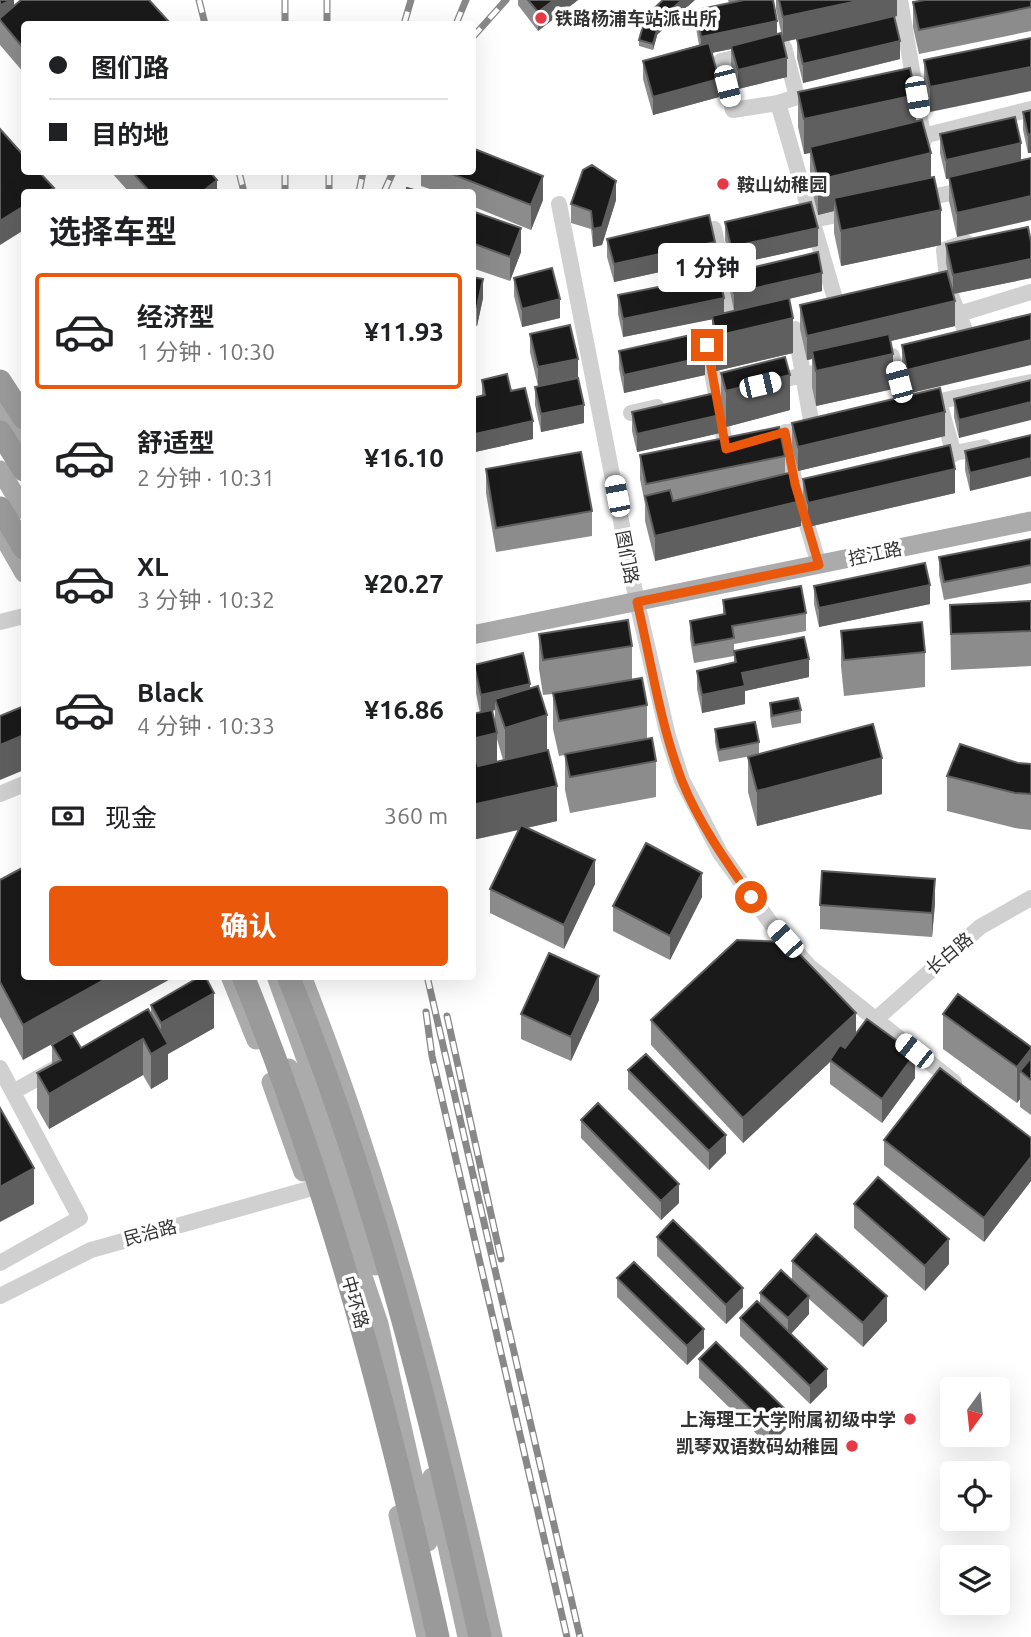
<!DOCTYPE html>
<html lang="zh">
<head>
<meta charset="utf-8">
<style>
	:root { --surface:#fff; --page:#f6f6f6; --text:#202124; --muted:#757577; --line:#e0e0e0; --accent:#ea580c }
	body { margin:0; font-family:Ubuntu,"Noto Sans SC",sans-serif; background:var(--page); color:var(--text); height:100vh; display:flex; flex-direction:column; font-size:26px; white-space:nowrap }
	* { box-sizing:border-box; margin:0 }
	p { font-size:23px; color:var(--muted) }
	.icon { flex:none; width:38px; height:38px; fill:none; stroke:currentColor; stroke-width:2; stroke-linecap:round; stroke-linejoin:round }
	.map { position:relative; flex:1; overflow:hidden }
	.panel { position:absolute; left:21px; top:189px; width:455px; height:791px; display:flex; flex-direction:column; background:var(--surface); border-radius:7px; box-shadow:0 7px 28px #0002 }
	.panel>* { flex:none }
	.guide { position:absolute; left:21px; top:21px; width:455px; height:154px; border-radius:7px; box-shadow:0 7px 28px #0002; display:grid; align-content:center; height:154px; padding:0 28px; background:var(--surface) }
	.needle { width:46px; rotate:195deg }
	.tools { position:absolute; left:940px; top:1377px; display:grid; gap:14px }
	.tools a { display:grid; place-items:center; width:70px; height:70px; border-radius:7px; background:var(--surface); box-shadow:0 7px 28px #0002; font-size:35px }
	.end { position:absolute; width:32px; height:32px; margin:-16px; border:9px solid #ea580c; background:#fff; box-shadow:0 0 0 4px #fff }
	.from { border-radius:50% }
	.bubble { position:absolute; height:49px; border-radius:7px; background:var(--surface); box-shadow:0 7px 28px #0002; font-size:23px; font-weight:700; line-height:49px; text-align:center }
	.car { position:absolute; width:21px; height:42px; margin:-21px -10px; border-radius:9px; box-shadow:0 0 5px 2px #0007; background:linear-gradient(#fff 24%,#345 0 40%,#fff 0 76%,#345 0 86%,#fff 0) }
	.guide b { display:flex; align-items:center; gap:24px; height:66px; font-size:26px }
	.guide b+b { border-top:2px solid var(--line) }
	.guide i { width:18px; height:18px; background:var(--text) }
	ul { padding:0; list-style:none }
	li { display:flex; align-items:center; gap:21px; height:116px; margin:0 14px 10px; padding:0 14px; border:4px solid transparent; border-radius:7px }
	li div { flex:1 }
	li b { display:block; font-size:26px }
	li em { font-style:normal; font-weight:700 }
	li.selected { border-color:var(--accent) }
	li>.icon { width:63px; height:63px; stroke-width:1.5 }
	h2 { padding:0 28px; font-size:32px; line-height:84px }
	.pay { display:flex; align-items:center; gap:18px; height:77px; padding:0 28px; font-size:26px }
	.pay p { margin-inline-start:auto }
	.cta { display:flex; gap:14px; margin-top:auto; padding:14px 28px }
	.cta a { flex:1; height:80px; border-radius:7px; background:var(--accent); color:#fff; font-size:28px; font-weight:700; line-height:80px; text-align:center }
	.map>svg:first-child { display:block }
</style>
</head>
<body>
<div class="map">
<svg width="1031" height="1637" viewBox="0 0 1031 1637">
	<rect width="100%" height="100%" fill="#fff"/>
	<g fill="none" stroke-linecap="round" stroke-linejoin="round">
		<path stroke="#d0d0d0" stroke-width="16" d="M900,0L924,141
			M778,103L733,110L721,61L784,47L797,97L778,103L840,316
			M915,138L1031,109
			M917,200L970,189
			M559,204L637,602L668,736L682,780L720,853L772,925L810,967L954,1082
			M812,220L854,212
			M714,229L734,330
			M959,314L1031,292
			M774,333L795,329L812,426
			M960,342L969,340L948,288L944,250L966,242
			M707,345L726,449
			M892,356L906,408
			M768,383L832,369
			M921,405L1031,382
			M940,406L954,454
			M631,413L657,407
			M785,432L795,484L819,565
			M760,439L813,426
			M931,458L984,447
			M0,622L24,616
			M0,794L24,784
			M875,1020L980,927L1031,898
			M0,1068L80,1218L0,1263
			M13,1092L56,1068
			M0,1296L91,1250L309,1189"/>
		<path stroke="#ababab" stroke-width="19" d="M0,410L24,448
			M0,470L24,510
			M0,531L24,573
			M472,635L1031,521
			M230,976L256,1040
			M276,976L346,1171L376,1266
			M302,976C388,1193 442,1410 493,1637
			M289,1068L311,1121L379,1324L428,1542
			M271,1082L303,1172
			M432,1477L467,1637
			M398,1515L426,1637"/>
		<path stroke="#9a9a9a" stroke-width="23" d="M0,381L24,418
			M0,432L24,470
			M243,976C330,1190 388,1412 438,1637"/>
		<g stroke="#888" stroke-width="7">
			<path id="rail" d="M199,0L205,24
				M285,0V24
				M327,0V24
				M404,24L411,0
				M456,24L466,0
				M472,38L506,0
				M239,172L244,192
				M285,172V192
				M329,172V192
				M359,192L363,172
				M384,192L393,172
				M427,976L580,1637
				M426,1012L432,1056L567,1637
				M447,1016L501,1259"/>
		</g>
		<use href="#rail" stroke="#fff" stroke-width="4.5" stroke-dasharray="13" stroke-linecap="butt"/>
		<path stroke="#9a9a9a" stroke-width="23" d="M0,508L24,548
			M288,976C375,1190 430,1412 480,1637"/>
	</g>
	<path fill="#8c8c8c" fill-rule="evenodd" d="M0,0H14V6L24,24V73L0,45Z
		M518,0H578L538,31L518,5Z
		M663,0L657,35L653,50L639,46V40L651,28L649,26V13Z
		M728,0H773L777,34L783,41L776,9V0H897V16L894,17L900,59L803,83L797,58V39L829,32L783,42L787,77L738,89L731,64V49L711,53L719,97L653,115L643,79V61L699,45L696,28V10L729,3Z
		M1031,0V31L919,54L913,27V2Z
		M1031,38L930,112L924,84V60Z
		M798,92L916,121L931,177L941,245L841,266L834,233V211L818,215L810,182V153L804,154L798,127Z
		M1031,110L1028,153L1023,130V112Z
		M1015,117L957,237L949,201V178L946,179L940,153V134Z
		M111,172H210L217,192H129Z
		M421,172H472L543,200L531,230L472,206V192H439L421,186Z
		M616,200L602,245L593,247L591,229L571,223V204Z
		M472,211L521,252L510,281L472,268Z
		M725,222L818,246L731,265L725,240Z
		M607,239L715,260L614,282L607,257Z
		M1031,242V278L953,294L946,263V244Z
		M730,273L822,291L789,299L793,353L716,371L712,352V319L623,337L618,314V295L724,313L734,311L730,291Z
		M472,277L483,298L477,326L472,325Z
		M514,278L560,318L522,327L514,296Z
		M800,305L955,326L891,341L893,389L816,406L812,387V359L807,360L800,329Z
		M1031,314L907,394L902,369V345Z
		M530,334L578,377L538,386L530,352Z
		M619,351L705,375L624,393L619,369Z
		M721,373L790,410L726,427L721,409Z
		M482,380L511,391L533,439L475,452L472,442V398L482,396Z
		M1031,380L959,438L954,417V399Z
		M535,387L584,423L541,432L535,405Z
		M632,412L720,433L637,452L632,431Z
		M792,423L945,436L798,471L792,447Z
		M1031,435L970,491L965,470V451Z
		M640,455L785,456V474L801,526L655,561L645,521V504L640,479Z
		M486,469L592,511V536L496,552L486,493Z
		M803,479L955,493L808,527L803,504Z
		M1031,539V583L944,600L939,575V557Z
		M814,586L930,604L819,627L814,604Z
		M723,600L806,613V631L734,644V651L809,677L745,691V704L702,713L697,689V671L734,663V656L694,663L690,639V621L723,615Z
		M1031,601V666L951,670L950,605Z
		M841,631L925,652V687L844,696L841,666Z
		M539,634L632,646V680L647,705V739L656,761V797L570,813L565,790V755L559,756L553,729V694L543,695L539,669Z
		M474,665L530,688L547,750L557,821L527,828L595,884L564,949L490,913V889L519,830L472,840L480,713L474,683ZM495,710V726L492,711ZM497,739L503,760L497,762Z
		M770,703L801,710V723L772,728L770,716Z
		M715,729L759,742V754L882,794L757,826L748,792V757L751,756L719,762L715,742Z
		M1018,763L1031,764V830L1015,828L947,811V776Z
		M24,867L23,1060L0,1017V880Z
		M702,897L670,960L613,931V906Z
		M935,903L932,937L820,929V905Z
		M599,1000L571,1061L521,1039V1014Z
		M151,1005L214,1028L168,1054V1079L151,1089L143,1075L49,1129L37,1108V1073L52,1065V1045L81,1048L151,1013Z
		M943,1014L1031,1047V1115L1020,1107V1099L1017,1103L943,1049Z
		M651,1020L856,1034L915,1078L882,1123L830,1084V1062L743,1143L651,1045Z
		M628,1070L726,1153L709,1170L628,1089Z
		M581,1120L679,1203L661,1220L581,1138Z
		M1031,1138V1181L984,1242L884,1165V1140Z
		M854,1204L949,1264L925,1291L854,1228Z
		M657,1237L743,1307L726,1324L657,1256Z
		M792,1261L887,1321L863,1347L809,1299V1314L791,1334L827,1387L810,1404L740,1336V1318L760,1304V1293L792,1281Z
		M617,1278L704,1348L687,1365L617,1297Z
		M699,1359L786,1429L769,1446L699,1378Z"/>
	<path fill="#5f5f5f" d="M12,0H14V17L0,20V5Z
		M554,0H578L538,31V12Z
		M682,0H695L657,35V22Z
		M862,0H897V16L783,42V17Z
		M777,21V39L731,46V49L701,55V37Z
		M657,30V36L653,50V44Z
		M900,41V59L803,83V64Z
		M787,58V77L738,89V70Z
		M1031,67V91L930,112V87Z
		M719,79V97L653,115V97Z
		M916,95V130L810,147V153L804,154V119Z
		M1031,134V153H1028V135Z
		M1021,143V162L946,179V160Z
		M931,153V188L834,198V211L818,215V180Z
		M543,176V200L531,230V205Z
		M217,180V192H202Z
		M616,181V200L602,245L593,247V229Z
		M1031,196V220L957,237V213Z
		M24,206V230L0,245V221Z
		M941,210V245L841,266V231Z
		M521,228V252L510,281V257Z
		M818,228V246L731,265V247Z
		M715,242V260L614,282V264Z
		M1031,259V278L953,294V275Z
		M822,273V291L734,312V293Z
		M483,279V298L477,326V307Z
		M724,298V317L623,337V319Z
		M560,299V318L522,327V309Z
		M955,301V326L813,359L812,351V359L807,360V336Z
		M793,318V353L716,371V336Z
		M1031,340V365L907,394V370Z
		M893,354V389L816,406V371Z
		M705,357V375L624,393V375Z
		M578,359V377L538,386V367Z
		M790,375V410L726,427V391Z
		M1031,402V420L959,438V420Z
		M584,405V423L541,432V414Z
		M945,412V436L798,471V447Z
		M720,415V433L637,452V434Z
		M533,421V439L475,452V434Z
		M1031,458V476L970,491V473Z
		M955,469V493L808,527V503Z
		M801,501V526L655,561V536Z
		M930,585V604L819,627V608Z
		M809,659V677L745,691V704L702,713V695L742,673Z
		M530,684V702L495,699V710L481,713V695Z
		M547,715V751L505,764V728Z
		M497,733V769L472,774V739Z
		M24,735V770L0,780V745Z
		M882,758V794L757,826V791Z
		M557,786V821L472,840V805Z
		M595,860V884L564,949V925Z
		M702,873V897L670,960V936Z
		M935,879V903L932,937V913Z
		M111,976H176L23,1060V1025Z
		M599,976V1000L571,1061V1037Z
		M214,993V1028L168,1054V1079L151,1089V1054L161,1048V1023Z
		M856,1013V1038L831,1061L830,1060V1062L743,1143V1118Z
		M143,1039V1075L49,1129V1094Z
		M1031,1049V1080L1020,1071V1099L1017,1103V1067Z
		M915,1054V1078L882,1123V1099Z
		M726,1135V1153L709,1170V1151Z
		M1031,1157V1181L984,1242V1218Z
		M34,1168V1204L0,1222V1187Z
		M679,1184V1203L661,1220V1201Z
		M949,1239V1264L925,1291V1266Z
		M743,1288V1307L726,1324V1305Z
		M809,1296V1314L788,1337V1318Z
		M887,1296V1321L863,1347V1323Z
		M704,1329V1348L687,1365V1346Z
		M827,1369V1387L810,1404V1386Z
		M786,1410V1429L769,1446V1427Z"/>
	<path fill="#1a1a1a" stroke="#5f5f5f" stroke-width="2" d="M0,0H12L0,5Z
		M21,0H149L171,24H24V49L0,20V18Z
		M528,0H554L538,12Z
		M663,0H682L657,22L649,13Z
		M744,0H773L777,21L701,37L696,10Z
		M779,0H862L783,17Z
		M925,0H1031V7L919,30L913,2Z
		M894,16L900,41L803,64L797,39Z
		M643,26L657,30L653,44L639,40Z
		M781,33L787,58L738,70L731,46Z
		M1031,38V67L930,87L924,60Z
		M709,43L719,79L653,97L643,61Z
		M910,68L916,95L804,119L798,92Z
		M1031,110V134L1028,135L1023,112Z
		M1015,117L1021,143L946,160L940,134Z
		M922,120L931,153L818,180L810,147Z
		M0,129L24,156V172H39L54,188L46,192H24V206L0,221Z
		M472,148L543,176L531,205L447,172H472Z
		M1031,158V196L957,213L949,177Z
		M592,165L616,181L602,227L593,229L591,211L571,204L583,170Z
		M132,172H210L217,180L202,192H150Z
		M934,177L941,210L841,231L834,198Z
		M407,188L421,192H406Z
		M811,202L818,228L731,247L725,222Z
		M472,211L521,228L510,257L472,243Z
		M709,215L715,242L614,264L607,239Z
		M1028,227L1031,242V259L953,275L946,244Z
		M818,252L822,273L734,293L730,273Z
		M552,268L560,299L522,309L514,278Z
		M947,271L955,301L807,336L800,305Z
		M719,275L724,298L623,319L618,295Z
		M472,277L483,279L477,307L472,306Z
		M789,298L793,318L716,336L712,316Z
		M1031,314V340L907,370L902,345Z
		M570,325L578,359L538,367L530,334Z
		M700,333L705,357L624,375L619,351Z
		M889,334L893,354L816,371L812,351Z
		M785,357L790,375L726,391L721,373Z
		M507,374L511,391L525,388L533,421L475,434L472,424V398L485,395L482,380Z
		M578,378L584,405L541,414L535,387Z
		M1031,380V402L959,420L954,399Z
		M940,388L945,412L798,447L792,423Z
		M715,393L720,415L637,434L632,412Z
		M779,427L785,456L646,484L640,455Z
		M1031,435V458L970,473L965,451Z
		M950,445L955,469L808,503L803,479Z
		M581,452L592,511L496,528L486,469Z
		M793,472L801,501L655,536L645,496L670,490L673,501Z
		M1031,539V565L944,582L939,557Z
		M925,563L930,585L819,608L814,586Z
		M801,586L806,613L732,626L734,638L694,645L690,621L725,614L723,600Z
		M1031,601V631L951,634L950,605Z
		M628,620L632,646L543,660L539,634Z
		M922,622L925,652L844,660L841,631Z
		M804,637L809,659L742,673L745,686L702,695L697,671L736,662L734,651Z
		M523,653L530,684L481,695L474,665Z
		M642,678L647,705L559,721L553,693Z
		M538,686L547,715L505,728L495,699Z
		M798,698L801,710L772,716L770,703Z
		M24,706V735L0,745V716Z
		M492,710L497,733L472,739V714Z
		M755,722L759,742L719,750L715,729Z
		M873,724L882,758L757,791L748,757Z
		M652,738L656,761L570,777L565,754Z
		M472,742L478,766L548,750L557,786L472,805Z
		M960,744L1018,763L1031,764V794L1015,793L947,776Z
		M521,825L595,860L564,925L490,889Z
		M646,843L702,873L670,936L613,906Z
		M24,867V976H111L23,1025L0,982V880Z
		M822,871L935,879L932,913L820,905Z
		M737,940L788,942L856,1013L743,1118L651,1020Z
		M549,953L599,976L571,1037L521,1014Z
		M201,976H205L214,993L161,1023L151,1005Z
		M958,994L1031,1047V1049L1017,1067L943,1014Z
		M148,1009L168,1044L151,1054L143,1039L49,1094L37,1073L61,1060L52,1045L72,1033L81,1048Z
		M867,1019L915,1054L882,1099L830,1060L840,1045L845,1048Z
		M646,1054L726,1135L709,1151L628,1070Z
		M1031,1058V1080L1020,1071Z
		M940,1068L1031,1138V1157L984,1218L884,1140Z
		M598,1103L679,1184L661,1201L581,1120Z
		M0,1108L34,1168L0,1187Z
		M878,1177L949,1239L925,1266L854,1204Z
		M673,1220L743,1288L726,1305L657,1237Z
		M816,1234L887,1296L863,1323L792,1261Z
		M634,1262L704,1329L687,1346L617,1278Z
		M781,1270L809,1296L788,1318L760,1293Z
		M757,1301L827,1369L810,1386L740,1318Z
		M716,1342L786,1410L769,1427L699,1359Z"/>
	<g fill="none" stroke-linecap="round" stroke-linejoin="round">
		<path stroke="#ea580c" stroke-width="9" d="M707,345L726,449L785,432L795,484L819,565L637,602C651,661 660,724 682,781C699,823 725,860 751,897"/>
	</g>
	<g fill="#e63946" stroke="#fff" stroke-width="2.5">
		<circle cx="541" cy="18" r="7"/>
		<circle cx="723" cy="184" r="7"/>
		<circle cx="910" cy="1419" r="7"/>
		<circle cx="852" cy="1446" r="7"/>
	</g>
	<g text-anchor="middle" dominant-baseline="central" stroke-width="7" stroke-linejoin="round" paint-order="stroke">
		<g font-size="18" font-weight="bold" fill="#333" stroke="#fff" text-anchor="start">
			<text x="555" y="18">铁路杨浦车站派出所</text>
			<text x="737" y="184">鞍山幼稚园</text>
			<text x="896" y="1419" text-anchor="end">上海理工大学附属初级中学</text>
			<text x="838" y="1446" text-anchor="end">凯琴双语数码幼稚园</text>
		</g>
		<g font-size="18" fill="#333" stroke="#fff">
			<text transform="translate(875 553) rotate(-12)">控江路</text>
			<text transform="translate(628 557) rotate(79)">图们路</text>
			<text transform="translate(949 953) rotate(-40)">长白路</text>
			<text transform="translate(150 1232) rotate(-15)">民治路</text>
			<text transform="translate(356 1302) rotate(74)">中环路</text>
		</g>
	</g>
</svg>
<div class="tools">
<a><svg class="needle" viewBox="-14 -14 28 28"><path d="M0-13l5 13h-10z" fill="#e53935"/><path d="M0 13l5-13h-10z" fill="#757577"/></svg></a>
<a><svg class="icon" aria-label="locate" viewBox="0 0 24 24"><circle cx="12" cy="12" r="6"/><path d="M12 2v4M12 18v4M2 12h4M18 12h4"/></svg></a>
<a><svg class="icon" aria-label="layers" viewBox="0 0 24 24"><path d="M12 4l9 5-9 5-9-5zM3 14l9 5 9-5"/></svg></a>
</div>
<i class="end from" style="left:751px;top:897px"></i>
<i class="end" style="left:707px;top:345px"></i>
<div class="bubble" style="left:658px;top:243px;width:98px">1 分钟</div>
<i class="car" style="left:727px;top:86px;rotate:166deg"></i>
<i class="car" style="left:917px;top:97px;rotate:170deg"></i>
<i class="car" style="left:899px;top:382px;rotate:345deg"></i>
<i class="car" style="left:760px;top:385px;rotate:77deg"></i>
<i class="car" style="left:617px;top:496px;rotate:349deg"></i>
<i class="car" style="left:785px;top:939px;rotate:318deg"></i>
<i class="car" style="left:914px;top:1051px;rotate:308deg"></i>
<div class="guide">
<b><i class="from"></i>图们路</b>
<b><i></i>目的地</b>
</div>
<section class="panel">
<h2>选择车型</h2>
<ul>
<li class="selected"><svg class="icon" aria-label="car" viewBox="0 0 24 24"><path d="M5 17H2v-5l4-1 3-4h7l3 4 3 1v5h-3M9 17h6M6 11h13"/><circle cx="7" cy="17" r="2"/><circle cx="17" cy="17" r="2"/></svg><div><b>经济型</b><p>1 分钟 · 10:30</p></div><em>¥11.93</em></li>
<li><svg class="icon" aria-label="car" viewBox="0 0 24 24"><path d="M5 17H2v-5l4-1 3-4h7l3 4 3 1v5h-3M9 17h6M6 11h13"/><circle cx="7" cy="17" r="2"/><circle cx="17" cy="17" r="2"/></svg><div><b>舒适型</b><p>2 分钟 · 10:31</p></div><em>¥16.10</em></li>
<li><svg class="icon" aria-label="car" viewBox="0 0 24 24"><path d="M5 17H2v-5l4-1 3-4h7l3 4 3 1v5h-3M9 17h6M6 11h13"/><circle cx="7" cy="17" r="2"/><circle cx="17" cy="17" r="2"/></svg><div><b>XL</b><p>3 分钟 · 10:32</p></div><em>¥20.27</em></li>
<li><svg class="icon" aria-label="car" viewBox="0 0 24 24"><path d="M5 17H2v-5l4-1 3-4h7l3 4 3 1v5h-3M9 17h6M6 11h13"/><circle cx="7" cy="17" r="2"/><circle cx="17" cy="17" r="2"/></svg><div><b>Black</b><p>4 分钟 · 10:33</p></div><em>¥16.86</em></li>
</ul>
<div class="pay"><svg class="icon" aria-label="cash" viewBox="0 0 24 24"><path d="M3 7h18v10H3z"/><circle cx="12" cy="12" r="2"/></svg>现金<p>360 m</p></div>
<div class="cta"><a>确认</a></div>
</section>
</div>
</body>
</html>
